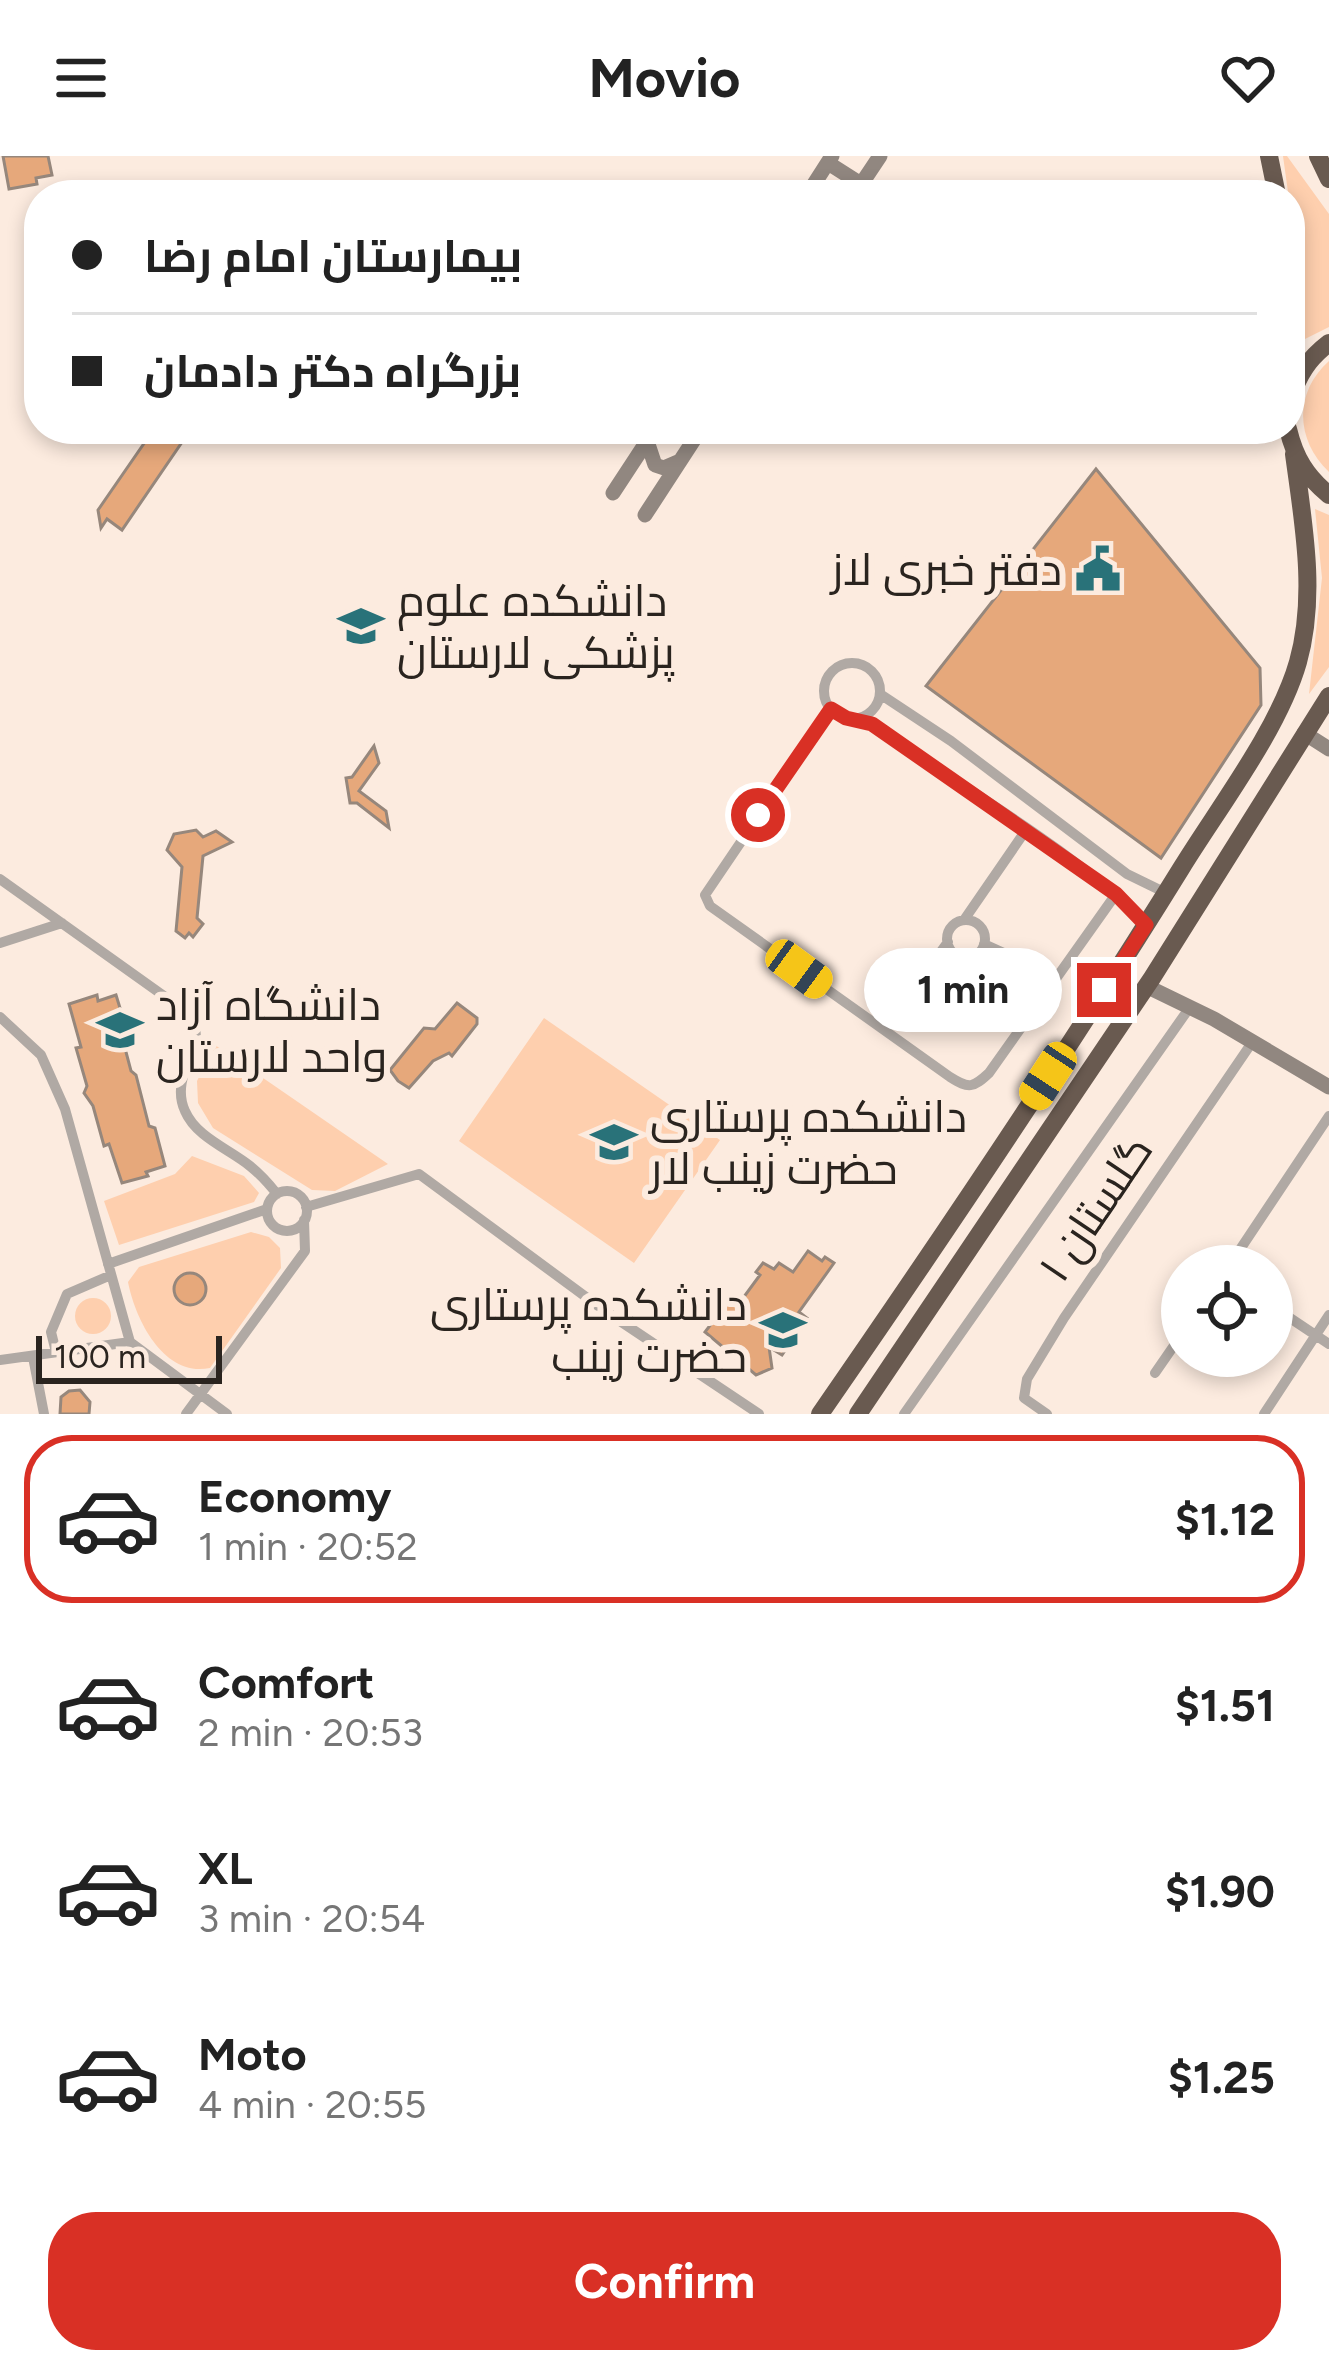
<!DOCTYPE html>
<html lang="en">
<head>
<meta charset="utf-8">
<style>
	:root { --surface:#fff; --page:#f2f2f2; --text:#222; --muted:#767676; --line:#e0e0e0; --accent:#d93025 }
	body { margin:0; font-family:Figtree,Cairo,sans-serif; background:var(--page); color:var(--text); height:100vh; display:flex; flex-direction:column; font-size:45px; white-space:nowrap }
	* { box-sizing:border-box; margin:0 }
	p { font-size:39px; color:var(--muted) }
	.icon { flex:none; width:66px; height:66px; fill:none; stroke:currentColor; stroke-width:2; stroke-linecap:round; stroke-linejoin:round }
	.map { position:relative; height:1258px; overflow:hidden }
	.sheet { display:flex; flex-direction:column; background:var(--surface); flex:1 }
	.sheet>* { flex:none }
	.guide { position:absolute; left:24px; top:24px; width:1281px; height:264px; border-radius:48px; box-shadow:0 6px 18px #0003; display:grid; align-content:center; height:264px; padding:0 48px; background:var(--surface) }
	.buttons { position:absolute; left:1161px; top:1089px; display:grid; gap:24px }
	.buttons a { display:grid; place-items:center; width:132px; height:132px; border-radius:50%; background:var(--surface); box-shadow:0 6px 18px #0003; font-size:60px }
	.scale { position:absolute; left:36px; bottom:30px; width:186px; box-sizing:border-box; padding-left:12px; border:6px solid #2a241f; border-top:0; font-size:33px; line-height:42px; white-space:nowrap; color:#2a241f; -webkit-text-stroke:9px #fcebdf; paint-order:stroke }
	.end { position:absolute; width:54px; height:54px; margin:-27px; border:15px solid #d93025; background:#fff; box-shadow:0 0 0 6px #fff }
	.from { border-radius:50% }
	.bubble { position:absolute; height:84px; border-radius:42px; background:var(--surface); box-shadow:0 6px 18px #0003; font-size:39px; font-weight:700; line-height:84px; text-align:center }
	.car { position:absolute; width:36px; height:72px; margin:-36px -18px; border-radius:15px; box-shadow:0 0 9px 3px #0007; background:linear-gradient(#f5c518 24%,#345 0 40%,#f5c518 0 76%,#345 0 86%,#f5c518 0) }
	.guide b { display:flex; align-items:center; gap:42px; height:114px; font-size:45px }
	.guide b+b { border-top:3px solid var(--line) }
	.guide i { width:30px; height:30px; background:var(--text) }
	ul { padding:21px 0 0; list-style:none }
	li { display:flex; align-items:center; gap:36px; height:168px; margin:0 24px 18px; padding:0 24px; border:6px solid transparent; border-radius:48px }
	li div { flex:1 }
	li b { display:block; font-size:45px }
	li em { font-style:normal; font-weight:700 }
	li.current { border-color:var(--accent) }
	li>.icon { width:108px; height:108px; stroke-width:1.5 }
	.action { display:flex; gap:24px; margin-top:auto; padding:24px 48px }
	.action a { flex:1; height:138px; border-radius:48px; background:var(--accent); color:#fff; font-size:48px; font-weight:700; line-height:138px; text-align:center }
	header { display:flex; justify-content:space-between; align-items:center; height:156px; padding:0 48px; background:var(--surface); font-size:54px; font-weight:700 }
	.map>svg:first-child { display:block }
</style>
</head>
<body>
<header><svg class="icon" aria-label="menu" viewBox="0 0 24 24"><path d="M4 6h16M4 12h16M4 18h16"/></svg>Movio<svg class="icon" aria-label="heart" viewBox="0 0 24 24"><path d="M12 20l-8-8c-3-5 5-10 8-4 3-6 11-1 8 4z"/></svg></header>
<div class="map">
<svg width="1329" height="1258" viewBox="0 0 1329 1258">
	<rect width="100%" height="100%" fill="#fcebdf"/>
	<path fill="#fecfae" d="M1283,0H1287L1329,58V171L1303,184L1297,101Z
		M1329,205V316C1296,285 1293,237 1329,205Z
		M1315,353L1329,359V511L1309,538L1322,422Z
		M544,862L720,984L634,1107L459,985Z
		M215,889L388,1008L335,1035L312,1034L213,972L198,947L197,925Z
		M192,1000L244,1020L259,1037L254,1046L119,1089L104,1045L175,1018Z
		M251,1076L269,1081L280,1092L281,1112L210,1212C164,1222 135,1163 128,1126L139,1111Z
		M75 1160a18 18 0 1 1 36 0a18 18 0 1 1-36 0Z"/>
	<path fill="#e6a87b" stroke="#96877c" stroke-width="3" d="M3,0H48L52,19L36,22L37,28L9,33Z
		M154,273H191L122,374L107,363L101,372L98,354Z
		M1096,313L1260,512L1261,549L1161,702L926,530Z
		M374,590L379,607L359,635L386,655L389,672L357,647H350L346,622L352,621Z
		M196,674L203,681L216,675L232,686L203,700L197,762L203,768L193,781L189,777L185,782L176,775L182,711L167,694L174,678Z
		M97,839L98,845L116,839L128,878L122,881L131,915L136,919L149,970L155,972L165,1010L146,1016L148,1020L122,1027L109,988L104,990L93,950L84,937L87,930L76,892L81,891L69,848Z
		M457,847L477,862V868L452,900L449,897L433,905L409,932L398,925L390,914L424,872L435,873Z
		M808,1095L822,1105L825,1101L834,1107L799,1156L807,1162L782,1199L769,1191L772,1212L756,1219L705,1176L730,1143L738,1149L760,1119L756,1116L763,1107L774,1113L779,1107L793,1116Z
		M174 1133a16 16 0 1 1 32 0a16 16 0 1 1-32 0Z
		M80,1234L90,1246L89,1258H60L61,1241L69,1235Z"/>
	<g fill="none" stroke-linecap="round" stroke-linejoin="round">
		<path stroke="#b0a9a4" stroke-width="10" d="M824 535a28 28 0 1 1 56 0a28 28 0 1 1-56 0Z
			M880,538L951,585L1127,718L1166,737
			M831,553L705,739L710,750L950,921C969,933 973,932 989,917L1116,738
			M855,563L872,568C963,634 1068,688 1146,769
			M0,723L178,850C183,857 192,865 195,873C201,892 170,923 185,955C196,981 229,993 250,1010C260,1018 269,1028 277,1038
			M964,764L1026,674
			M947 783a19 19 0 1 1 38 0a19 19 0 1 1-38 0Z
			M0,787L62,767
			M984,788L1056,821
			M977,798L1041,841
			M0,861L41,899L65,953L130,1186L0,1204
			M884,874L948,786
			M267 1055a20 20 0 1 1 40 0a20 20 0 1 1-40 0Z
			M306,1051L419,1018L605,1155L759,1258
			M108,1108L267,1053
			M1229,1110L1329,960
			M1272,1150L1329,1188
			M130,1186L227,1258
			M56,1196L51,1176L67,1138L111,1119
			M33,1201L44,1258
			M1155,1217L1182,1178
			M186,1258L305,1095L304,1064
			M904,1258L1190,851
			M1047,1258L1024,1242L1027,1223L1064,1162L1253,885
			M1264,1258L1329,1159"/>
		<path stroke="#918780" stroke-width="15" d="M828,7L861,28
			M807,39L832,0
			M854,39L880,0
			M647,285L655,309L664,312L678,306
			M613,337L655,273
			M645,359L701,273
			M1304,577L1329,593
			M1146,830L1214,863L1329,931"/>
		<path stroke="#695a50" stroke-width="18" d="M1269,0L1277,39
			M1318,0L1329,23
			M1290,244C1298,219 1308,203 1329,187
			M1288,273C1295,302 1306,320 1329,339
			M820,1258C944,1079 1067,897 1182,711C1219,651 1279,573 1298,506C1317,439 1303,365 1294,298
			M858,1258L1152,822L1329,540"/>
	</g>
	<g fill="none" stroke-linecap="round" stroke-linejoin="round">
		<path stroke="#d93025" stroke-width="15" d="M758,659L831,553L846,562L872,568L1116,738L1146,769L1104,834"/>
	</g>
	<defs>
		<g id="civic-bare" transform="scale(3.6)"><path d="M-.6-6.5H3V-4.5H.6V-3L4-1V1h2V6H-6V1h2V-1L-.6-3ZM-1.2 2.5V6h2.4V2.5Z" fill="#297279" stroke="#fcebdf" stroke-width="2.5" paint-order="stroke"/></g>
		<g id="university-bare" transform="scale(3.6)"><path d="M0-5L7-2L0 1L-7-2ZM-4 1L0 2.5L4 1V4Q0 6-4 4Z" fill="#297279" stroke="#fcebdf" stroke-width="2.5" paint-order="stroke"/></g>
	</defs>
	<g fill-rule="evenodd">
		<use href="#civic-bare" x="1098" y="413"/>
		<use href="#university-bare" x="361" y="470"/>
		<use href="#university-bare" x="120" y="874"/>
		<use href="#university-bare" x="614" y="986"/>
		<use href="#university-bare" x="783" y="1174"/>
	</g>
	<g text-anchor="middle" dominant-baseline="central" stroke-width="12" stroke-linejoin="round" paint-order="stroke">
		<g font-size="45" fill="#2a241f" stroke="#fcebdf" text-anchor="start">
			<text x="1062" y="413" text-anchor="end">دفتر خبری لاز</text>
			<text x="397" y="444">دانشکده علوم<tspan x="397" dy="52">پزشکی لارستان</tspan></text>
			<text x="156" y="848">دانشگاه آزاد<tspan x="156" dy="52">واحد لارستان</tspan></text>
			<text x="650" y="960">دانشکده پرستاری<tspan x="650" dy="52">حضرت زینب لار</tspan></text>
			<text x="747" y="1148" text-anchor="end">دانشکده پرستاری<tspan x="747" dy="52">حضرت زینب</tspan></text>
		</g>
		<g font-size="45" fill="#2a241f" stroke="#fcebdf">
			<text transform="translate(1095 1052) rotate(-56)">گلستان ۱</text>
		</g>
	</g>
</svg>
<div class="buttons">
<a><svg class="icon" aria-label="locate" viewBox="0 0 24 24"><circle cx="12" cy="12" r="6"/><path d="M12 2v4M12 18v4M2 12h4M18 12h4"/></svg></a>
</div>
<div class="scale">100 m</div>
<i class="end from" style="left:758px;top:659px"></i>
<i class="end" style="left:1104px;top:834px"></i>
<div class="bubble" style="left:864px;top:792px;width:198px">1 min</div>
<i class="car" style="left:799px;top:813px;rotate:126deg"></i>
<i class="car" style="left:1048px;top:920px;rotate:213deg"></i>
<div class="guide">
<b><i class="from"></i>بیمارستان امام رضا</b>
<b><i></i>بزرگراه دکتر دادمان</b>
</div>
</div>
<section class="sheet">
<ul>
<li class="current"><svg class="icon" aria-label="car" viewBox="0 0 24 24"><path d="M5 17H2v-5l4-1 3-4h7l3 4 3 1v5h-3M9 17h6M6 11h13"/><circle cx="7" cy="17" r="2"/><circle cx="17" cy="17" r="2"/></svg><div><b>Economy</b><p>1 min · 20:52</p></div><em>$1.12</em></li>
<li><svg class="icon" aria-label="car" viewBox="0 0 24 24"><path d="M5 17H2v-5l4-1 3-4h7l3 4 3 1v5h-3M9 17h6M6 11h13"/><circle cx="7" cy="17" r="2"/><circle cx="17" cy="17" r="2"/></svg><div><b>Comfort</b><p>2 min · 20:53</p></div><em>$1.51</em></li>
<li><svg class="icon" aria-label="car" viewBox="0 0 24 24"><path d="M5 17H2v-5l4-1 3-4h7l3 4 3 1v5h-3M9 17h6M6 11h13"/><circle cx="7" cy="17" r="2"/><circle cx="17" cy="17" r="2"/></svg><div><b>XL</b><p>3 min · 20:54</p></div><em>$1.90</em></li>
<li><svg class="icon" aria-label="car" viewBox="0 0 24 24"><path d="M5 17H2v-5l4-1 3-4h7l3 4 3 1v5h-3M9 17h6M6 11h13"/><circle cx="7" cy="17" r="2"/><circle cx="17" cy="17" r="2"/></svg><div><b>Moto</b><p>4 min · 20:55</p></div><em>$1.25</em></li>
</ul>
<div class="action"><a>Confirm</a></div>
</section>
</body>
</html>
